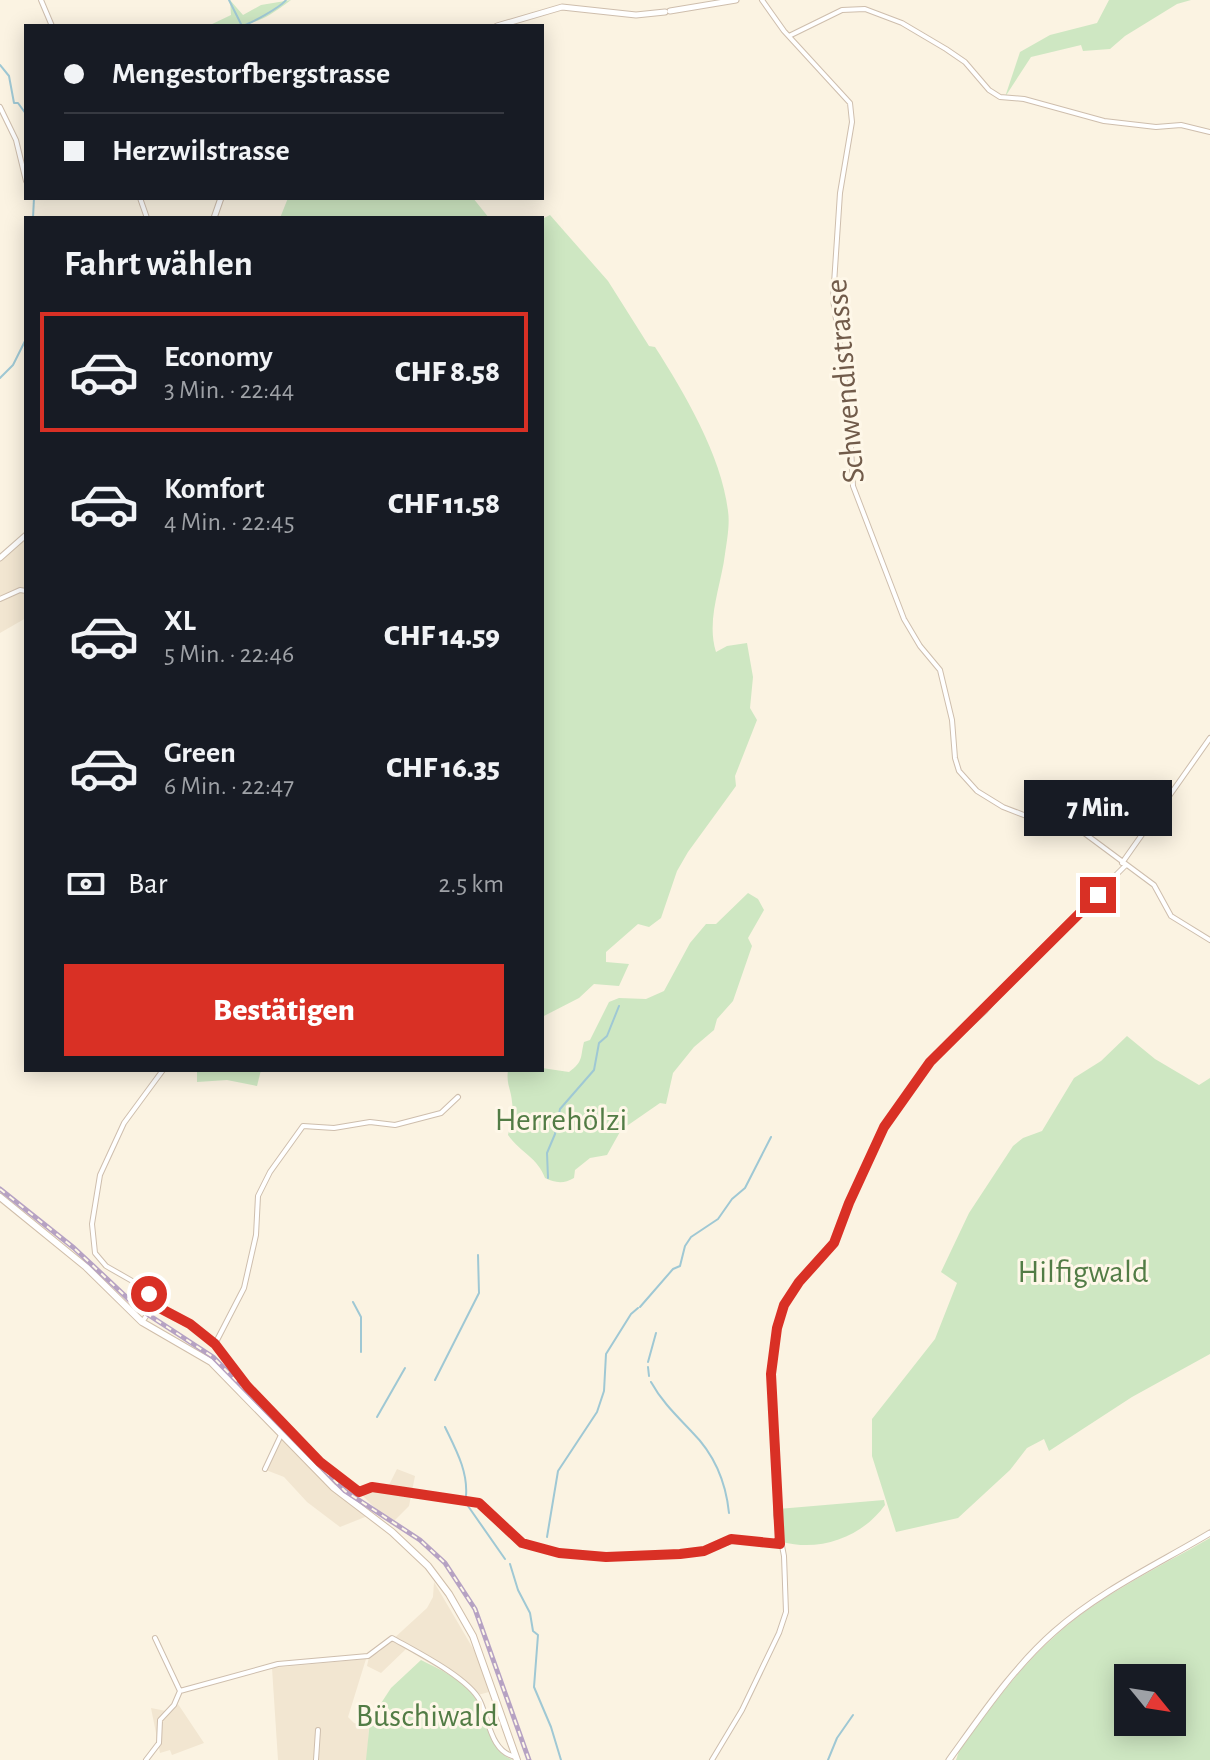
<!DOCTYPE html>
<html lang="de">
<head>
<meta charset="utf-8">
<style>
	:root { --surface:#171b24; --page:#20242c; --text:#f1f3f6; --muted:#9ea1a6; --line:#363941; --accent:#d93025 }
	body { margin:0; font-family:"Alegreya Sans",sans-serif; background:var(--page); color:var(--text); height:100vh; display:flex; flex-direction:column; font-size:30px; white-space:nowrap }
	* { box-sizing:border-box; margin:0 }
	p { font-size:26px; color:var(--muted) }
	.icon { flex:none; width:44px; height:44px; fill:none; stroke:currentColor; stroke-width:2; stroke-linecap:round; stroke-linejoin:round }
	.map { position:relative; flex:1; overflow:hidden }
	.sheet { position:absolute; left:24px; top:216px; width:520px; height:856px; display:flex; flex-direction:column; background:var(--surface); border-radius:0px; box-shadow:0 4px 20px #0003 }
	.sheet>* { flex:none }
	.banner { position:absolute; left:24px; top:24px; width:520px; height:176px; border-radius:0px; box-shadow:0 4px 20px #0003; display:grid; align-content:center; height:176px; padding:0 40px; background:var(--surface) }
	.needle { width:52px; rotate:120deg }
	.controls { position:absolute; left:1114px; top:1664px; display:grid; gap:16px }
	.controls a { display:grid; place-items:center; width:72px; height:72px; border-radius:0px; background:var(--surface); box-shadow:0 4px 20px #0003; font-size:40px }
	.end { position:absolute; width:36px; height:36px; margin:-18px; border:10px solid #d93025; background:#fff; box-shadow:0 0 0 4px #fff }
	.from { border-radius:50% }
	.bubble { position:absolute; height:56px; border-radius:0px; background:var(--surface); box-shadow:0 4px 20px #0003; font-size:26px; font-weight:800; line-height:56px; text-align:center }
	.banner b { display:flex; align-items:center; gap:28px; height:76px; font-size:30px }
	.banner b+b { border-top:2px solid var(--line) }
	.banner i { width:20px; height:20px; background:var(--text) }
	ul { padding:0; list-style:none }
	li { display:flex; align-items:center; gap:24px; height:120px; margin:0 16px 12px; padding:0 24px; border:4px solid transparent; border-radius:0px }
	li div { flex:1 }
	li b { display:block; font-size:30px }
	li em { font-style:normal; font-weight:800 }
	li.on { border-color:var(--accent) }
	li>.icon { width:72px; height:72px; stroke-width:1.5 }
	h2 { padding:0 40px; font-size:36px; line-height:96px }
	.pay { display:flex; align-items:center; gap:20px; height:88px; padding:0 40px; font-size:30px }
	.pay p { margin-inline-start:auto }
	.button { display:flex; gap:16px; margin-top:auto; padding:16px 40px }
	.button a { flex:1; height:92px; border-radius:0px; background:var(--accent); color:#fff; font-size:32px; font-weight:800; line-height:92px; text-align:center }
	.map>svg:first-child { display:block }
</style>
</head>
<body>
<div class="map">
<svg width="1210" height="1760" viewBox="0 0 1210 1760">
	<rect width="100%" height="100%" fill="#fbf3e2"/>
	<path fill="#f2e6d1" d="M26,535V618L0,633V559Z
		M281,1435L333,1487L370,1515L340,1527L307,1502L284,1477L266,1470Z
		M397,1469L415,1476L409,1506L394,1521L379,1512L359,1492L368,1489L386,1491Z
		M434,1582L478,1657L489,1692L474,1696L449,1675L406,1649L381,1673L367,1666L369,1657L379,1652L427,1608L433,1597Z
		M366,1659L348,1717L354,1723L369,1728L367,1760H278L272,1668Z
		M178,1704L204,1743L172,1755L170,1750L160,1753L151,1708L166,1711Z"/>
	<path fill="#cee7c2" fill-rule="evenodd" d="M230,0L243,15L261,5L291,0C258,25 250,26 208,26L231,15Z
		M1109,0H1191L1177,4L1125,36L1110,49L1083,51L1081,45L1031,57L1005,97L1020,52L1050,35L1097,23Z
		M288,198H473L489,218H280Z
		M550,215L608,281L649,346L655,347C684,392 722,457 728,511C730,524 727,541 725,554C721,586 706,620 716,652L727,646L747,643L753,677L750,708L757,720L735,776L736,786L688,852L677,871L661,918L649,927L638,924L606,952V962L629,964L619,986L594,984L579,998L542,1017V219Z
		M748,893L758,899L764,910L748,938L752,946L733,1001L717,1019L714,1030L694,1047L673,1073L666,1104L660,1103L621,1130L607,1155L590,1158L575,1170L574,1178C564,1184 555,1183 545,1178C538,1158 521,1153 508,1135C510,1124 514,1113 512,1102C511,1089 506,1084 508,1070H542V1068L569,1072C584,1061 580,1057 584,1042L590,1040L609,1002L619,998L646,999L664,991L690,943L706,924H716Z
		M1127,1036L1155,1059L1199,1085L1210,1078V1354L1132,1397L1049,1451L1044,1439L1027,1448L1010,1470L958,1518L896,1532L872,1456V1419L935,1339L957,1283L941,1272L969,1213L1013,1146L1023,1138L1042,1131L1074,1078L1101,1061Z
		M197,1070H261L257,1086L227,1080L197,1082Z
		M884,1500L885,1505C862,1537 821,1552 782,1542L778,1509Z
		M1210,1538V1760H956L959,1751C988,1711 1017,1670 1054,1637C1098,1596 1158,1568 1210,1538ZM1128,1678H1172V1722H1128Z
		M421,1660C439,1669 462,1679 474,1696C488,1715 487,1751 513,1760H366L370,1720L391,1688Z"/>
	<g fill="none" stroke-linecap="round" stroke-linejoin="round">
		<path stroke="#9fc8d4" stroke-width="2" d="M229,0L241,24
			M242,26C250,24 281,7 286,0
			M0,65L9,76L14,103H18L26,114
			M33,218L34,198
			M0,378L13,365L26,339
			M548,1178L547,1153L555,1134L560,1109L594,1070L599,1043L607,1036L619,1006
			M353,1302L361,1317V1352
			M640,1307L673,1269L680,1266L685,1246L691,1237L718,1219L732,1199L745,1188L771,1137
			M648,1362L656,1333
			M648,1367L649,1376
			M435,1380L479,1293L478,1255
			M651,1382C662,1402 677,1416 692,1432C714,1454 726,1483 729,1513
			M377,1417L405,1368
			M445,1427C456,1450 468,1471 466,1496
			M468,1506L505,1559
			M547,1537L558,1471L597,1412L604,1391L606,1354L631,1314L638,1308
			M510,1564L518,1590L530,1613L533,1631L538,1635L534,1687L551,1727L561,1760
			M828,1760L837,1738L853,1715"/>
		<g stroke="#cebead" stroke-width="6">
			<path id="minor" d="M41,0L52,26
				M762,0L784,31L850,103L852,122L840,193L833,299L849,409L853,486L904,619L920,646L940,670L952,720L955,758L959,771L977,791L1003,807L1029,817L1058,818L1076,827L1154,885L1171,916L1210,940
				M789,36L842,10L865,9L902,23L946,49L965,62L989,90L1000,97L1024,99L1104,121L1156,127L1181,125L1210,132
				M0,107L16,140L26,181
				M140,198L147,218
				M0,599L20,590L26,591
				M1122,863L1210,738
				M163,1070L124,1123L100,1175L92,1224L95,1253L106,1266L141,1286L154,1305L190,1324L212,1342L247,1386L320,1462L359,1492L372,1487L479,1503L522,1543L559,1553L606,1557L680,1554L704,1551L737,1539L780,1544
				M142,1322L154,1305
				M215,1344L244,1288L256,1235L258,1196L270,1172L303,1126L334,1128L370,1122L395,1125L441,1113L458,1097
				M265,1469L281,1435
				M155,1638L180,1691
				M180,1691L278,1664L368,1656L392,1638C415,1651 469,1678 480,1701C489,1720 491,1753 516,1757
				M146,1760L159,1743L160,1720L174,1705L180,1691
				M316,1760L318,1730
				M712,1760L742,1710L779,1633L786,1612L784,1556L776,1515L777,1455L771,1374L777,1328L784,1305L799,1282L834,1243L849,1203L884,1127L930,1062L985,1011L1014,977L1125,866"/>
		</g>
		<g stroke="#cebead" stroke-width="7">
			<path id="tertiary" d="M670,11L736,0
				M497,26L562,7L636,15L665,12
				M214,218L221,198
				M0,558L26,535
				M949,1760C981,1716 1013,1668 1054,1632C1100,1591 1158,1564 1210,1533"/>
		</g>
		<g stroke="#d0beaa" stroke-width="8">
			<path id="secondary" d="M0,1197L86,1267L142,1322L211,1362L333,1487L392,1532L428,1566L449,1594L473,1636L517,1760"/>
		</g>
		<use href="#minor" stroke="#fff" stroke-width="4"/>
		<use href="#tertiary" stroke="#fff" stroke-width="5"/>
		<use href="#secondary" stroke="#fff" stroke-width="6"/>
		<g stroke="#b6a2c3" stroke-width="5">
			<path id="rail" d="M0,1189L74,1248L138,1308L213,1357L345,1491L420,1540L445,1563L475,1609L529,1760"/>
		</g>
		<use href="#rail" stroke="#fef7e8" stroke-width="2" stroke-dasharray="6" stroke-linecap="butt"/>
	</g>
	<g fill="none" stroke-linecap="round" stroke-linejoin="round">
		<path stroke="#d93025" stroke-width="10" d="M149,1294L154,1305L190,1324L215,1344L247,1386L320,1462L359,1492L372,1487L479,1503L522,1543L559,1553L606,1557L680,1554L704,1551L731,1539L780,1544L771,1374L777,1328L784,1305L799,1282L834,1243L849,1203L884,1127L930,1062L1098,895"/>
	</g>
	<g text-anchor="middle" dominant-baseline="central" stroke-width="6" stroke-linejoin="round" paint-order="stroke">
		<g font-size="32" fill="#715b4a" stroke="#fef7e8">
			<text transform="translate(845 381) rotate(-95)">Schwendistrasse</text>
		</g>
		<g font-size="32" fill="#527c45" stroke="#fef7e8">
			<text x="561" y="1120">Herrehölzi</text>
			<text x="1083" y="1272">Hilfigwald</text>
			<text x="427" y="1716">Büschiwald</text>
		</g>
	</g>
</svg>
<div class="controls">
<a><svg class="needle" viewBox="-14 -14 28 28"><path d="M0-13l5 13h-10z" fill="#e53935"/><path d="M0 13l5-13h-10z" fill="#9ea1a6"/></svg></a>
</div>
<i class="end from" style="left:149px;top:1294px"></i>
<i class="end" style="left:1098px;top:895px"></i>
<div class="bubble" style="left:1024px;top:780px;width:148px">7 Min.</div>
<div class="banner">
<b><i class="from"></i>Mengestorfbergstrasse</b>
<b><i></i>Herzwilstrasse</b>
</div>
<section class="sheet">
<h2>Fahrt wählen</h2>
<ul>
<li class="on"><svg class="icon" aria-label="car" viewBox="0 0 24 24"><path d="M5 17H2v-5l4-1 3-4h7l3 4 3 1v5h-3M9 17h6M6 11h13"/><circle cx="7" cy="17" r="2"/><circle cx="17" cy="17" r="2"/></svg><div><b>Economy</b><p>3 Min. · 22:44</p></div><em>CHF 8.58</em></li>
<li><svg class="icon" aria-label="car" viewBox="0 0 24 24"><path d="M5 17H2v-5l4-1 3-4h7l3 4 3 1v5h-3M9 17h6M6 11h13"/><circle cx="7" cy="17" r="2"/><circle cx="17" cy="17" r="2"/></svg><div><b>Komfort</b><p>4 Min. · 22:45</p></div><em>CHF 11.58</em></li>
<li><svg class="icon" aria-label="car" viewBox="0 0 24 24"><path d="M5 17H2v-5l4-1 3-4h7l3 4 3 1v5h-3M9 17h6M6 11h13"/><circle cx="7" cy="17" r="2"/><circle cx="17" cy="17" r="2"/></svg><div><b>XL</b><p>5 Min. · 22:46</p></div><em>CHF 14.59</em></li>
<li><svg class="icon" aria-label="car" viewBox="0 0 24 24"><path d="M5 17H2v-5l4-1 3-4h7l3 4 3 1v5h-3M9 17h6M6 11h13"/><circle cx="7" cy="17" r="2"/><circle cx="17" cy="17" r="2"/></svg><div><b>Green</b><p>6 Min. · 22:47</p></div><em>CHF 16.35</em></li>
</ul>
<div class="pay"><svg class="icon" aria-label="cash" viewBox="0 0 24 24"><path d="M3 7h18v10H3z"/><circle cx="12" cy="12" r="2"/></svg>Bar<p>2.5 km</p></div>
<div class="button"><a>Bestätigen</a></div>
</section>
</div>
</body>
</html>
